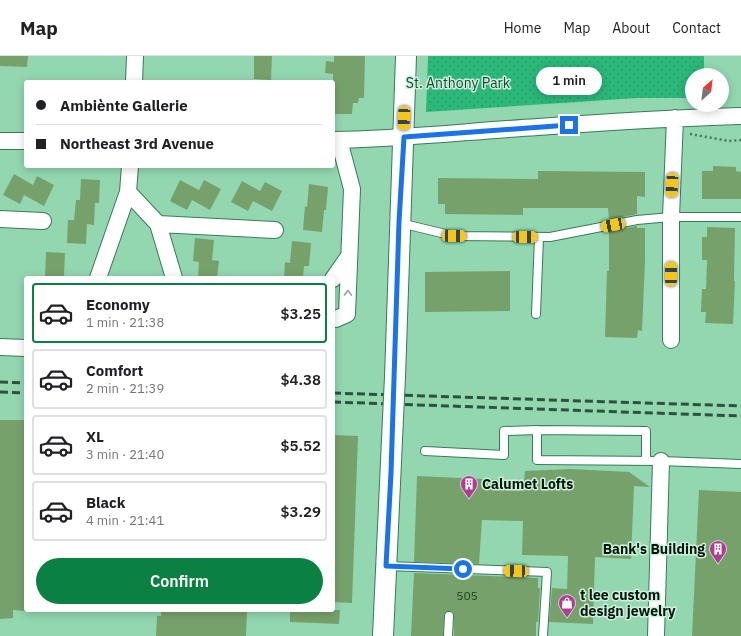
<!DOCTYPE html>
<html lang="en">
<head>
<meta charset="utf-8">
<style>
	:root { --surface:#fff; --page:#f6f6f6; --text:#202124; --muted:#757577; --line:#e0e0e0; --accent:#0b8043 }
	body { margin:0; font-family:"IBM Plex Sans",sans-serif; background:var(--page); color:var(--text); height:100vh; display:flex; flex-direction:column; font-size:15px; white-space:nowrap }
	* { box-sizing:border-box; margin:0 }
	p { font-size:13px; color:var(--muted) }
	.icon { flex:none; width:22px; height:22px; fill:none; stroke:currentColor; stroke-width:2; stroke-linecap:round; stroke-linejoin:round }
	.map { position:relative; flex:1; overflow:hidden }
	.details { position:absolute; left:24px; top:220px; width:311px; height:336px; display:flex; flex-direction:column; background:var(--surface); border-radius:4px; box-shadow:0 2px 10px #0003 }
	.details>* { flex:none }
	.banner { position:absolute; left:24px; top:24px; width:311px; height:88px; border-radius:4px; box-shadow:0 2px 10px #0003; display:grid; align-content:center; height:88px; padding:0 12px; background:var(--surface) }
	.needle { width:26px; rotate:28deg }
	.fabs { position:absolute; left:685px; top:12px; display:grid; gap:8px }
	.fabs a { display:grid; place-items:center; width:44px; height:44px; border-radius:50%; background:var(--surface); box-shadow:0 2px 10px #0003; font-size:20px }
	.end { position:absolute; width:18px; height:18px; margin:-9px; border:5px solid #1a73e8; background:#fff; box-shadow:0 0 0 2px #fff }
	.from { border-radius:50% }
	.bubble { position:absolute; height:28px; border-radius:14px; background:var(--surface); box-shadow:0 2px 10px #0003; font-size:13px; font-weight:600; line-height:28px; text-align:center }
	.car { position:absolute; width:12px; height:24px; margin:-12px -6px; border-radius:5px; box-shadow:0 0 3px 1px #0007; background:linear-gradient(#f5c518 24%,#345 0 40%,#f5c518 0 76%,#345 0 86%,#f5c518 0) }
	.banner b { display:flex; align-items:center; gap:14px; height:38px; font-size:15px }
	.banner b+b { border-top:1px solid var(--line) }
	.banner i { width:10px; height:10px; background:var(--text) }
	ul { padding:7px 0 0; list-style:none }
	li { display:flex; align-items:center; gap:12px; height:60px; margin:0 8px 6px; padding:0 4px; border:2px solid var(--line); border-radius:4px }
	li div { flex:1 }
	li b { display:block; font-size:15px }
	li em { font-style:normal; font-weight:600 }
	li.current { border-color:var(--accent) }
	li>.icon { width:36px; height:36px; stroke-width:1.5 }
	.action { display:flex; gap:8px; margin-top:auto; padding:8px 12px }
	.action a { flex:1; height:46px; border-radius:24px; background:var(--accent); color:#fff; font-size:16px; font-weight:600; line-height:46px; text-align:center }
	header { display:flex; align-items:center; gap:24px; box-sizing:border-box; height:56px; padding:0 20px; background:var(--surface); border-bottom:1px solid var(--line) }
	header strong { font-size:19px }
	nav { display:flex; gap:22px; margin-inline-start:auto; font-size:14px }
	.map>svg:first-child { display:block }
</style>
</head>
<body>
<header>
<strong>Map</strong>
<nav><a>Home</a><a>Map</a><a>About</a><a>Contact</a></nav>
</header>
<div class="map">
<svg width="741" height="580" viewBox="0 0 741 580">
	<defs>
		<pattern id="grass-dots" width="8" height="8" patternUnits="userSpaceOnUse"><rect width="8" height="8" fill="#2bb87a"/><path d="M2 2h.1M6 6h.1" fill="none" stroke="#259d68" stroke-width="1.8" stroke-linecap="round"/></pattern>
	</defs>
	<rect width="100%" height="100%" fill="#92d7b0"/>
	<path fill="url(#grass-dots)" d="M428,0H704V19H692V42H637L426,56Z"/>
	<path fill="#77a16b" d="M0,0H28L27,11L0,10Z
		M254,0H272L271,24L254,23Z
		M334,0H365L364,42H359L358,47H353L352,58H333V18L325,17L326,5L334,6Z
		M713,110L736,111V115L741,116V143H702V115H713Z
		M538,115L645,116V141L637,140V158L609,164L608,152H523V159L445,158V148H438V122L538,123Z
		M14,118L33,129L37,120L54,129L44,150L24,139L20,148L3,139Z
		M81,123L100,124L99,147H95L94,169L87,168L86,188L67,187L68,164H74L76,144H80Z
		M180,124L199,134L204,124L221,133L210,154L192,144L187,154L170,145Z
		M242,125L260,135L265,126L282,135L272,155L253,145L248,155L231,146Z
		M309,128L328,131L326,154H324L322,176L303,174L305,150L307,151Z
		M637,170V172H645V205L642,275L638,274L637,282L605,281L607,215H609V175Z
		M707,171L735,172L734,225H735L733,268L705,267L706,256H701L702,233H706L707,204H702V181H707Z
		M195,182L214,184L212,204L219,205L217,222H198L199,206L193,205Z
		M292,185L311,187L309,210H304L303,222H284L285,206L290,207Z
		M46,196L65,197L64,220H60V222H45Z
		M510,215V255L425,256V216Z
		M0,364H26V555L13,554V562L0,563Z
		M333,379L358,380L352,547L333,546Z
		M571,413L629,416L650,431L634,430L631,503L595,501L593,568L549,566L552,532L567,533L568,500L522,499L523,465L482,464L479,508L414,506L417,420L524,425L525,415Z
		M699,434L741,436V580H692Z
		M414,517L538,522V532H540L538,566H536V580H454V560L452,556L449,555L445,557L444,559L443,580H411Z
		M161,554H247L246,580H156L157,560H161Z
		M290,554H340L339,568L290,566Z"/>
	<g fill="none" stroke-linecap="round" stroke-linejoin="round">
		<g stroke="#377b59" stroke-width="10">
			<path id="service" d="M400,167L454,180L550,181L637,164L671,161H741
				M536,258L539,181
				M537,374L646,375V405
				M425,395L504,399V375L537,374V404L661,405L741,408
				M387,510L547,516L543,580
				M448,580L449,560"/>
		</g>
		<g stroke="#377b59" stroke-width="18">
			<path id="minor" d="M134,26L135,0
				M333,84C402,83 470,75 538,71C606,66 673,62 741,60
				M0,85H26
				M128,136L130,110
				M0,163L43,165
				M158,168L275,174
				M98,222L128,136L158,168L174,222
				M333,223L349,200
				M333,262L336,263L347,258L352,133L339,84
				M671,284V161L675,62
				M0,291L26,292
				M656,580L661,405"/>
		</g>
		<g stroke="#377b59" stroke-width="22">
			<path id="tertiary" d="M395,321L406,0
				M383,580L393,362"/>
		</g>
		<path stroke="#48755b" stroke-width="2.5" stroke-dasharray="2 3" stroke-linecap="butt" d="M690,78L729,85L741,84"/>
		<use href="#service" stroke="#fff" stroke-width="8"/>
		<use href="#minor" stroke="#fff" stroke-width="16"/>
		<use href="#tertiary" stroke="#fff" stroke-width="20"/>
		<path stroke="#2d523d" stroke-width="3" stroke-dasharray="8 4" stroke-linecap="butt" d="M0,326L26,327
			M0,336L26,337
			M333,337L741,350
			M333,346L741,360"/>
		<g stroke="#377b59" stroke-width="22" stroke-linecap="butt">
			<path id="tertiary-bridge" d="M393,362L395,321"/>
		</g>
		<use href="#tertiary-bridge" stroke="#fff" stroke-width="20"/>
	</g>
	<defs><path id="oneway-chevron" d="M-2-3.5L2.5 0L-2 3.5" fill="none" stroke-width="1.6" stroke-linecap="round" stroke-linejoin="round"/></defs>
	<use stroke="#99a29d" href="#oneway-chevron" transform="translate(348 237) rotate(-88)"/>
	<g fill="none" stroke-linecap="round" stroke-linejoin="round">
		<path stroke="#1a73e8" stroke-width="5" d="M463,513L386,510L391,417L399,166L404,81L569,69"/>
	</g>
	<defs>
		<g id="building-pin" transform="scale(0.9)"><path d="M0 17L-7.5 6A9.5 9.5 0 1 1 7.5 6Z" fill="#b13c94" stroke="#cdefdb"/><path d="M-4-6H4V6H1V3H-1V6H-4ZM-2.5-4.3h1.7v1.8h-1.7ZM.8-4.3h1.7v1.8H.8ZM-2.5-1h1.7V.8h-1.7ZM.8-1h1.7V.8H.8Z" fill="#fff"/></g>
		<g id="shop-pin" transform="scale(0.9)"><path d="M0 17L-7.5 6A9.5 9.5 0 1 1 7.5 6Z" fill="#b13c94" stroke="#cdefdb"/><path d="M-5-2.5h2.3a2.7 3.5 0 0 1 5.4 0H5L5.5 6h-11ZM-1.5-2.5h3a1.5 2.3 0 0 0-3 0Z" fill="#fff"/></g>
	</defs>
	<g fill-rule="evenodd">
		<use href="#building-pin" x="469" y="428"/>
		<use href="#building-pin" x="718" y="493"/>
		<use href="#shop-pin" x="567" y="547"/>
	</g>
	<g text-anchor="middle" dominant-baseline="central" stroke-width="3" stroke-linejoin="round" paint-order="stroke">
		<g font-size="12" fill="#1e3922">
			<text x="467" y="539">505</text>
		</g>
		<g font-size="14" fill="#104a2f" stroke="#cdefdb">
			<text x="458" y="27">St. Anthony Park</text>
		</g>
		<g font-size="14" font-weight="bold" fill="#001609" stroke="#cdefdb" text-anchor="start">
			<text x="482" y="428">Calumet Lofts</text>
			<text x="705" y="493" text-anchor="end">Bank's Building</text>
			<text x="580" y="539">t lee custom<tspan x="580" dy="16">design jewelry</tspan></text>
		</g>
	</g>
</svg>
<div class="fabs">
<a><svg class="needle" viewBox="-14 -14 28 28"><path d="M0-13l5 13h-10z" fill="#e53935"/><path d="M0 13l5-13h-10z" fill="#757577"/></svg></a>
</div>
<i class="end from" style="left:463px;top:513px"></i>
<i class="end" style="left:569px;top:69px"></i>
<div class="bubble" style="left:536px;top:11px;width:66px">1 min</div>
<i class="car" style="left:404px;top:62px;rotate:182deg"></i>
<i class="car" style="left:672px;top:129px;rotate:183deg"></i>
<i class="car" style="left:613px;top:169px;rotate:259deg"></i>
<i class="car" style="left:454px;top:180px;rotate:90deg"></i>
<i class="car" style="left:525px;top:181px;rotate:90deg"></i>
<i class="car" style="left:671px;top:218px;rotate:0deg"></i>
<i class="car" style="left:516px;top:515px;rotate:272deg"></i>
<div class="banner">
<b><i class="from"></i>Ambiènte Gallerie</b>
<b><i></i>Northeast 3rd Avenue</b>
</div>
<section class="details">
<ul>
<li class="current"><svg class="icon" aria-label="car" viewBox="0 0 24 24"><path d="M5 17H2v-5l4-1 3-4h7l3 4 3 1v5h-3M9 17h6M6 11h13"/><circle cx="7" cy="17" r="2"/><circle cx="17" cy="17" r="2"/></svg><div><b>Economy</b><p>1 min · 21:38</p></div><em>$3.25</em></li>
<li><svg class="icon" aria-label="car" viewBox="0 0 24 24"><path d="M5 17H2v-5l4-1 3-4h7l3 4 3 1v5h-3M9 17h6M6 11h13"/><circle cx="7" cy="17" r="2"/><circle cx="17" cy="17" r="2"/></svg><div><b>Comfort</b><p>2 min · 21:39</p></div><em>$4.38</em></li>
<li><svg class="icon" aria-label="car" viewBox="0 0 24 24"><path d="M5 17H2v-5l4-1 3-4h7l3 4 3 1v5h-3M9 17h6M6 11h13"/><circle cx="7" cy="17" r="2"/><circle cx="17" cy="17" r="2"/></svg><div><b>XL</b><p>3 min · 21:40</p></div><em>$5.52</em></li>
<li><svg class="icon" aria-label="car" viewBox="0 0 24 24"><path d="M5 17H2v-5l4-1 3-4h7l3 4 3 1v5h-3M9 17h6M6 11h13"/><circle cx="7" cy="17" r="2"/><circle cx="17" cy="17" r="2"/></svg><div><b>Black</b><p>4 min · 21:41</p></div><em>$3.29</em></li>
</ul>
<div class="action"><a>Confirm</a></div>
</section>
</div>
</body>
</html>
